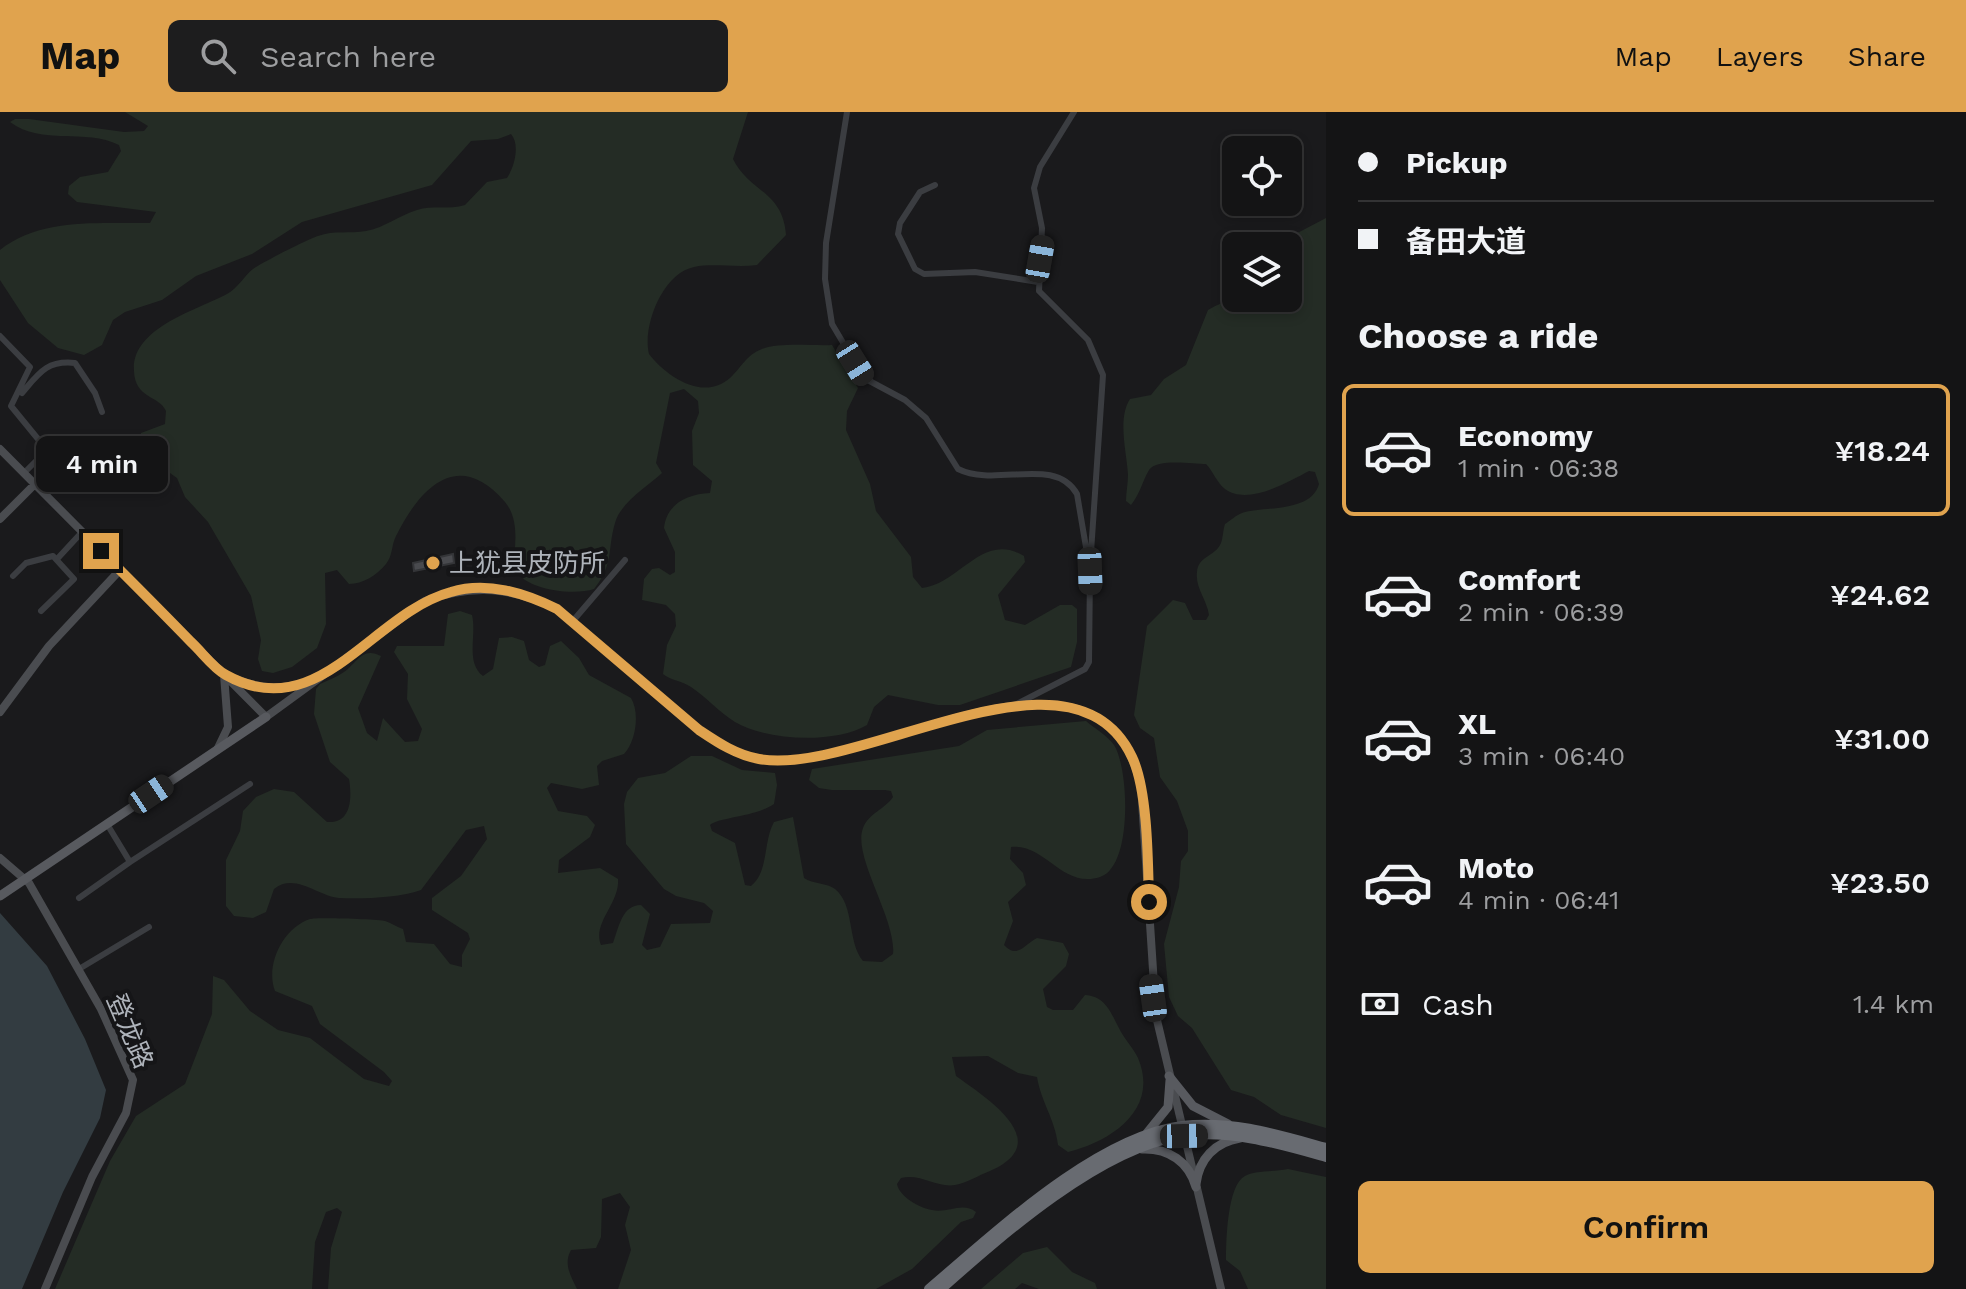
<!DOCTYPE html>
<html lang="en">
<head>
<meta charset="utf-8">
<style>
	:root { --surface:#141415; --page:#1d1d1e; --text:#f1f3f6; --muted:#9d9ea0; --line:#333334; --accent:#e0a34e }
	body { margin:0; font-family:"Work Sans","Noto Sans SC",sans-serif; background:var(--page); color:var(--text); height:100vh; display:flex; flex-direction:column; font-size:30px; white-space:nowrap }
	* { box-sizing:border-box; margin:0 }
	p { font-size:26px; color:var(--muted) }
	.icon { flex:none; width:44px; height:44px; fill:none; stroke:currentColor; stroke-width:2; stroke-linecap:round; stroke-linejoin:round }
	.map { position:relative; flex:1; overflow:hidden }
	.drawer { display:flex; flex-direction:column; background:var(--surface); width:640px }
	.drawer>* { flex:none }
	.top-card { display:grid; align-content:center; height:176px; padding:0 32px; background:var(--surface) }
	.buttons { position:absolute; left:1222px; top:24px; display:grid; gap:16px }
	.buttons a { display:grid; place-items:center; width:80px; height:80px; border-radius:12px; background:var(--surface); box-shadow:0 4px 12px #0003,0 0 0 2px var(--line); font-size:40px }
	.end { position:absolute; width:36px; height:36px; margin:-18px; border:10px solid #e0a34e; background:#111; box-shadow:0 0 0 4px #111 }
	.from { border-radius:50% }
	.bubble { position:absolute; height:56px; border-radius:12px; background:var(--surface); box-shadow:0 4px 12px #0003,0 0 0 2px var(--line); font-size:26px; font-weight:600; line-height:56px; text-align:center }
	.car { position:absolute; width:24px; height:48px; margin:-24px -12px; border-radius:10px; box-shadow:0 0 6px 2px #0007; background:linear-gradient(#222 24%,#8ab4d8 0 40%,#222 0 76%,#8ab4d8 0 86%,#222 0) }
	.top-card b { display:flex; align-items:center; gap:28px; height:76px; font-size:30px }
	.top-card b+b { border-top:2px solid var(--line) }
	.top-card i { width:20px; height:20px; background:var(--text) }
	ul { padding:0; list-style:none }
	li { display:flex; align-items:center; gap:24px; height:132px; margin:0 16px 12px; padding:0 16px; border:4px solid transparent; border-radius:12px }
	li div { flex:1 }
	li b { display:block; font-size:30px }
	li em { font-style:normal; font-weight:600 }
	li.on { border-color:var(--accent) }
	li>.icon { width:72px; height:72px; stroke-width:1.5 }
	h2 { padding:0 32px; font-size:36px; line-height:96px }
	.pay { display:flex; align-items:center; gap:20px; height:88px; padding:0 32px; font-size:30px }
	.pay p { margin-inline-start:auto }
	.action { display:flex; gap:16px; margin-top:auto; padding:16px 32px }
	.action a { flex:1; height:92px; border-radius:12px; background:var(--accent); color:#111; font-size:32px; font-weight:600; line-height:92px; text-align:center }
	header { display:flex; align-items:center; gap:48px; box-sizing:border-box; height:112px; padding:0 40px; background:var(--accent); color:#111 }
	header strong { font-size:38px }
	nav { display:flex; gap:44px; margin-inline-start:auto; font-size:28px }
	.search { width:560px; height:72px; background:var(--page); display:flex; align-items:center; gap:20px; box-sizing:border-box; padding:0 28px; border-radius:12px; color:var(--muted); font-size:30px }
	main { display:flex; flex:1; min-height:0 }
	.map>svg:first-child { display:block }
</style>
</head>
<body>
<header>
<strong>Map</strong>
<div class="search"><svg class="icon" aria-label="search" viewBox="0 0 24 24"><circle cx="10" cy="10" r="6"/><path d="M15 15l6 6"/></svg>Search here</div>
<nav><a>Map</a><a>Layers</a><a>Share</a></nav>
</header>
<main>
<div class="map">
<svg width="1326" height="1177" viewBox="0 0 1326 1177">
	<rect width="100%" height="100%" fill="#1a1a1c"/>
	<path fill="#242c25" d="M125,0H748L733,47C749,80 783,79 786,123L757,153C736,156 714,151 694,155C663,161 642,214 649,242C666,264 703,290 730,266C742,255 746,243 762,237C781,230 811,234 832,233L858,276L847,299L846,318L870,372L876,399L911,445L913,465L922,476C960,472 982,419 1024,444L1025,450L998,483L1005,508L1025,513L1060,493H1072L1077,497V530L1071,555L960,593H938L888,583L874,595L867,613C835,632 767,629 735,610C719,600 706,585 691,575C682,569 670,568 663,562L667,533L676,514L675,502L666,493L642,488L644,467L652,457L659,456L670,463L675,460V440L664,416C667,391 688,382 710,381L712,369L693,353L692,319L699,301L698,289L684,277L670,281L656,351L662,361C649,373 620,391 615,411C607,439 614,452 594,477C573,484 523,478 513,455C515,435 520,408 505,390C458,335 420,376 396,424C391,434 393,443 386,452C377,463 363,472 349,472L337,458L325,461L326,512L317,536L292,555L273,561L262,559L258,547L261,528L251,484L208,410L185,385L177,366L150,347L138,333L141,321L165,312L166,299C159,283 135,287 134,259C131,216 197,198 227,182C238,176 244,164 253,157C263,150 306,128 318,124C334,118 350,122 366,119C384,116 400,103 417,98C432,93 449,98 465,93L487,70L507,66C515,54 520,32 511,22L498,27L471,29L432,73L302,110L252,142L196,164L162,188L125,200L113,208L102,233L84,243L58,236L28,211L0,168V138C42,105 99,112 150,111L156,100L77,90L68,82L69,74L80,65L108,60L121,39L119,33C85,16 42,34 10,10L15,7H29L124,20L144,19L148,14Z
		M1326,106V1016L1281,1003L1254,985L1231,978L1192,916L1178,904L1169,885L1164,832L1179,775L1181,749L1188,739V719L1177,689L1160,665L1154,626L1140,616L1134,603L1147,514L1173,488L1185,491L1193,508H1206L1209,503C1207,488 1195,476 1197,460C1198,444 1216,444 1221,431C1223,426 1223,418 1225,412C1230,409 1236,403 1242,401C1264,394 1311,401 1319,372L1315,360L1309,359C1288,370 1248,394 1225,377C1217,371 1213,359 1206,352C1193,352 1157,346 1149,358C1142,370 1140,382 1131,393L1126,389C1126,380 1128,372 1128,363C1127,341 1117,307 1130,287L1151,283L1164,267L1186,253L1208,198C1231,183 1262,186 1288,186V166L1300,152L1286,127Z
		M460,499L472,503C477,523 465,550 483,564L493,557L499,526L512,525L524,529L529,548L539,555L545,553L550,534L561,529L579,546L589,563L631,586C640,601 636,629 624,642L602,649L597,654L599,673L582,677L551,671L547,676L558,699L587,704L595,713L590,725L559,748L558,761L600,756L618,767C620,791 592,811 601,833L613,831C619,815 622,793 641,793L650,802L642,833L647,838L660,835L671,812L710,811L713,799L704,791L676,784L664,777L626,732L624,692L627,680L638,666L665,661L691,644H712L742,658L775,661L777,673L774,692C755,705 719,705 710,713L712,719L735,731L745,773L751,774C769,760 763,729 774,710L793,705L804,766C813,772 827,771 835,777C855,793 847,830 863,849L882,850L893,842C897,808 852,744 863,716C869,701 885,697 893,685L891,679L885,678H832L819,676L809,668L812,657L959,634L987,618L1086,609C1094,616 1108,624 1114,633C1129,656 1133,755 1100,765C1062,777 1045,731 1011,735L1010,747L1023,761L1026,773L1008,790L1013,809L1004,833C1017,847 1024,833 1037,826L1063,831L1069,842L1066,854L1043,877L1047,895L1053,898H1073L1085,883C1107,884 1112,904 1121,920C1126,929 1134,937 1138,946C1160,998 1110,1030 1068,1040L1058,1033C1055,1007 1041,990 1037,965L1018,961L988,944L952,945L956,964C988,987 1056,1030 990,1059C979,1063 967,1071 955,1073C936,1076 921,1061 901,1066L897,1072C899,1084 919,1096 932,1098C947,1102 962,1089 976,1100L973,1106L961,1110L912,1157L876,1177H618L631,1138L625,1113L630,1095L620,1081L602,1087L601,1125L596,1136L571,1138C563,1152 571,1164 577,1177H328L331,1136L342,1100L337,1096L326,1100L315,1130L312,1177H55L110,1049L136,1004L185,972L212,902L213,864L224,868L250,899L278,918L310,926L364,967L389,974L392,969L384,960L320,912L312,894L275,879C265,853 283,816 310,807C316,805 378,807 385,809C391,811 397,815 403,817L406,830L434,832L450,852L462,855V843L470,827L468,821L432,798V786L461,764L487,727L484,714L466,718L421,778C399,786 363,787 339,786C319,785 295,760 274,777L266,800L253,806L234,804L226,794V748L240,719L243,699L256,685L274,677L294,680L327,710C352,712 352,685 349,667L330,650L314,602L316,577L320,572C328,568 337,565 344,560C357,551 362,534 381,544L358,596L367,621L377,629L383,606L405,630L418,629L422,617L407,587L408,562L394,540L397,534H444L448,502Z
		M1288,1057L1326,1065V1177H1248L1240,1159L1226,1148C1226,1130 1227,1073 1245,1064C1255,1058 1275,1060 1288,1057Z
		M1047,1135L1072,1160L1095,1171L1097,1177H1039L1022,1171L1015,1177H981L1023,1141Z"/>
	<path fill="#333c41" d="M0,801L47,854L85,927L106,978L100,1006L63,1080L22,1177H0Z"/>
	<path fill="#494a4e" stroke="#343538" stroke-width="2" d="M453,442L454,451L414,459L413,451Z"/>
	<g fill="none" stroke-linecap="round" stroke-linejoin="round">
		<path stroke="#3b3d41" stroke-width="6" d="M847,0L826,131L825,167L832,212L864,266L905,288L926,306L958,357C996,376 1055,343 1077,382L1090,459L1089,550L1085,557L1013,594
			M1074,0L1040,55L1034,76L1042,116L1039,179L1088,228L1103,263L1090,455
			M935,73L920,80L900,111L898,122L915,157L924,162L975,160L1038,170
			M0,224L30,255L11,294L47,338L24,361
			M22,281C39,261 47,248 75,251L95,281L102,300
			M58,446L82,420
			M13,464L26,451L53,444L74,467L41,499
			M572,510L625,448
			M107,712L130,750L250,672
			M79,786L130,750
			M79,857L149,815"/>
		<path stroke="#4a4c50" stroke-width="8" d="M0,337L266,605L425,489C472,472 512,475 557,497L699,618C717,630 737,643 759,647C857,664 1042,535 1118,623C1130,637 1135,655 1141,673L1156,904L1221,1177
			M0,407L35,372
			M228,564C258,577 279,579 311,569
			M0,600L49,534L120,458
			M217,638L228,615L224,563
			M0,746L29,771L101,897L133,968L126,1001L92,1065L45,1177"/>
		<path stroke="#585a5f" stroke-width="9" d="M0,784L266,605
			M1169,964L1193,994L1228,1012
			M1147,1021L1168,995L1170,968
			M1142,1037C1169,1036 1189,1050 1196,1075
			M1196,1072C1199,1047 1215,1030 1240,1026"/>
		<path stroke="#686b71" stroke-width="10" d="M929,1177C994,1122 1096,1025 1182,1014C1232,1008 1279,1023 1326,1036
			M941,1177C1002,1123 1100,1036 1181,1024C1230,1017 1280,1032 1326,1045"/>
	</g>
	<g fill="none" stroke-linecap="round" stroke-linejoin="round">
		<path stroke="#e0a34e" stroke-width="10" d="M101,439C131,469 161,499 191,530C202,540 213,556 226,563C319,615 372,501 451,480C487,469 524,481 557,497L699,618C717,630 736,643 759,647C859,665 1072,518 1132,645C1148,678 1148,751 1149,790"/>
	</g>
	<circle fill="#e0a34e" stroke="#151517" stroke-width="3" cx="433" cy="451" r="8"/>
	<g text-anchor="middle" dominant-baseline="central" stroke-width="8" stroke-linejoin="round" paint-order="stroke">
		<g font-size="26" fill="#aeb3ba" stroke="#151517" text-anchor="start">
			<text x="449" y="451">上犹县皮防所</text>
		</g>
		<g font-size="26" fill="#aeb3ba" stroke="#151517">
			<text transform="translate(130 919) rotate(67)">登龙路</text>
		</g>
	</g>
</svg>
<div class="buttons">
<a><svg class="icon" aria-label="locate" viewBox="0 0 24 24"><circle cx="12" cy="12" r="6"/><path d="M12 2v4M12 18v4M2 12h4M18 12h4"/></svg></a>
<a><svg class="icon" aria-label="layers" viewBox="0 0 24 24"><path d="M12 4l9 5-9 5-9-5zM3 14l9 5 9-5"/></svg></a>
</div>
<i class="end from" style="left:1149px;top:790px"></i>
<i class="end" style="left:101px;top:439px"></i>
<div class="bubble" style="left:36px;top:324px;width:132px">4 min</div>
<i class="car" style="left:1040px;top:147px;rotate:10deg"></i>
<i class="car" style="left:855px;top:251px;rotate:148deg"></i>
<i class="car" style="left:1090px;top:459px;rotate:178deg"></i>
<i class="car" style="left:151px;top:682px;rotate:56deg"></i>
<i class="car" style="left:1153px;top:886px;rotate:352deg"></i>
<i class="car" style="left:1184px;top:1024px;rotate:89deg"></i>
</div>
<section class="drawer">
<div class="top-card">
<b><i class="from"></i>Pickup</b>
<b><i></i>备田大道</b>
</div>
<h2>Choose a ride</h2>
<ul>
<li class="on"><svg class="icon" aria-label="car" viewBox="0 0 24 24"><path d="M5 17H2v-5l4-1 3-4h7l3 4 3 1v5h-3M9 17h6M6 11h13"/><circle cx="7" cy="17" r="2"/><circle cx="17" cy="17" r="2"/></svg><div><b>Economy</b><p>1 min · 06:38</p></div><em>¥18.24</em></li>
<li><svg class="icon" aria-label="car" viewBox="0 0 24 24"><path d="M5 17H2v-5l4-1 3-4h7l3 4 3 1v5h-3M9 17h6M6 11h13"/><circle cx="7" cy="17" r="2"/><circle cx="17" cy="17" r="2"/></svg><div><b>Comfort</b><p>2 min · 06:39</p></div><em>¥24.62</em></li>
<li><svg class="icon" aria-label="car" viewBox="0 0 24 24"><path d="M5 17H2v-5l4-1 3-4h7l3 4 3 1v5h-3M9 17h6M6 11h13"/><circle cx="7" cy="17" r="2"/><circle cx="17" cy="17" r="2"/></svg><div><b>XL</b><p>3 min · 06:40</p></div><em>¥31.00</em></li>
<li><svg class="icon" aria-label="car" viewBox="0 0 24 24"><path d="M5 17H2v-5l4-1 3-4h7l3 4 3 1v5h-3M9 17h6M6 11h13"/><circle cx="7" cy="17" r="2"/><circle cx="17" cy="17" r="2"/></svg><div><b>Moto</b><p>4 min · 06:41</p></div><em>¥23.50</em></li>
</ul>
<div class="pay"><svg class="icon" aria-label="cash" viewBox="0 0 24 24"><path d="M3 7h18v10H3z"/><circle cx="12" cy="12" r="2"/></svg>Cash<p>1.4 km</p></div>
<div class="action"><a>Confirm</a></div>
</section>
</main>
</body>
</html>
